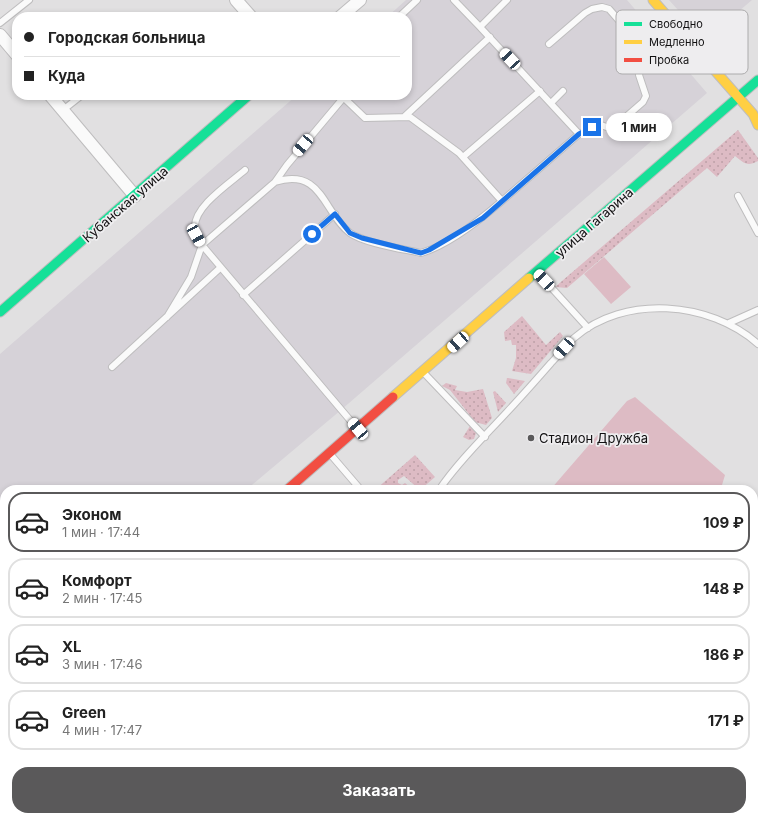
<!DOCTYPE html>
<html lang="ru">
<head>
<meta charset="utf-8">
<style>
	:root { --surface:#fff; --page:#f6f6f6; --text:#222; --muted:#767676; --line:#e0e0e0; --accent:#5a595a }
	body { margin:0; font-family:Inter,sans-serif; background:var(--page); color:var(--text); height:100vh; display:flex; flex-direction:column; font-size:15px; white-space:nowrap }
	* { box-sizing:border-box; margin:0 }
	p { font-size:13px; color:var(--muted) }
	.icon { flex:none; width:22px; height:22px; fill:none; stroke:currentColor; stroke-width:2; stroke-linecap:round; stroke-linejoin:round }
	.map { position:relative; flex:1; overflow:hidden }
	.panel { position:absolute; left:0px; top:485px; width:758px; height:336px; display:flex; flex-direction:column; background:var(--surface); border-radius:16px 16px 0 0; box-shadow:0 2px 6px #0003 }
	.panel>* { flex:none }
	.guide { position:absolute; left:12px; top:12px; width:400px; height:88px; border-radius:16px; box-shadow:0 2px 6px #0003; display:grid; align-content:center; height:88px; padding:0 12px; background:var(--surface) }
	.end { position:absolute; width:18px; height:18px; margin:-9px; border:5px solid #1a73e8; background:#fff; box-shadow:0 0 0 2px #fff }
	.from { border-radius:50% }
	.bubble { position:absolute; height:28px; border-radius:14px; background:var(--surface); box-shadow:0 2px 6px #0003; font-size:13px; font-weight:700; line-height:28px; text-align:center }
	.car { position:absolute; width:12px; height:24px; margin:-12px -6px; border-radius:5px; box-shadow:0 0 3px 1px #0007; background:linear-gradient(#fff 24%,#345 0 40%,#fff 0 76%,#345 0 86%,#fff 0) }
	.guide b { display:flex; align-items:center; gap:14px; height:38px; font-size:15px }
	.guide b+b { border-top:1px solid var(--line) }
	.guide i { width:10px; height:10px; background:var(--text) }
	ul { padding:7px 0 0; list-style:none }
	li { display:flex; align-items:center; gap:12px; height:60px; margin:0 8px 6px; padding:0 4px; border:2px solid var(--line); border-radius:16px }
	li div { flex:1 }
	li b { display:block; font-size:15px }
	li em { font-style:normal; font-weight:700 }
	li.selected { border-color:var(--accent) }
	li>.icon { width:36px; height:36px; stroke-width:1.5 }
	.action { display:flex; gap:8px; margin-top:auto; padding:8px 12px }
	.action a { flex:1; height:46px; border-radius:16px; background:var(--accent); color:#fff; font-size:16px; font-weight:700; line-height:46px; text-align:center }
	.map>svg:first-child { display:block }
</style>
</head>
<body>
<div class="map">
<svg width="758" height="821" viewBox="0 0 758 821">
	<defs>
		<pattern id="grass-dots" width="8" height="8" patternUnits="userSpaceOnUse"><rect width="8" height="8" fill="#ddbbc4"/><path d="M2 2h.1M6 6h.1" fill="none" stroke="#bda0a7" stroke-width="1.8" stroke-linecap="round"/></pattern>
	</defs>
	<rect width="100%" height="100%" fill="#e1e0e1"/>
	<path fill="#d6d2d8" d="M406,0H627L707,93L341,410L246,490H5V663L0,657V354L297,95H407V17H387Z
		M669,0H752L705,40Z
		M5,772V816H51L54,820L59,816H124L128,821H0V776Z"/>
	<path fill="url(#grass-dots)" d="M738,130L758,158V161C747,167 744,163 735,156L717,177L707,168L567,288L555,287Z
		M522,316L546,345L560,332L563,336L531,374L512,371L516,358V345H512L511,340L505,341L504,332Z
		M507,378H508L525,381L514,394L506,383Z
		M446,383L457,386L455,390L467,392L483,389L492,418L486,425L475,422L450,390L442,386Z
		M495,391L506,403L498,412L493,392Z
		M470,426L476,433L474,439L469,440L463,437Z
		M415,455L435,477L420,490L404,476L398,480V483L402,485L405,483L413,490H375Z"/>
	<path fill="#ddbbc4" d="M604,257L631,287L611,304L584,274Z
		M635,397L725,475L722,485L717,490H550L627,401Z
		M758,644V821H663L666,816H753V658Z
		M124,816H551L557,821H128Z
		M615,816H646L651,821H611Z"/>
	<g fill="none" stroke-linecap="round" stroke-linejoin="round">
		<g stroke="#bebdbe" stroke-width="8">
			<path id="lane" d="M454,0L480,27
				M507,0L480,27L579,134
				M399,17L417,0
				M0,23L29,0
				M341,95L365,118L410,117L459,153L502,201L579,134L601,125L612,129L643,102L646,96L639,75L641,66L640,49L636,40L609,9L602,7L592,9L585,13L549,44
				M344,97L287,165L275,182L202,245L355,426
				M551,103L563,91
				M63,110L82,95
				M404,117L490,37
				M463,157L540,91
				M275,182C323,167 323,213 350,233C364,243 403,249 421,253C449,245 480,220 502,201
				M738,196L758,233
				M539,274L588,328
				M243,295L335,214
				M167,317L191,277L202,245C199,240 195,235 195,228C193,207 230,183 245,170
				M729,323L758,310
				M112,367L220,268
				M424,373L485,437
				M331,455L361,490
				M439,490C458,462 484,437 507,412C522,396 537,379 551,363C559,355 566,345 574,338C624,294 710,301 758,344
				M753,600L758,594
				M151,816L155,821"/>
		</g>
		<g stroke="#bebdbe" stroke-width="14">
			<path id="street" d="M236,0L251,17
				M340,17L360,0
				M0,35L17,55
				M50,95L135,196
				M0,679L5,684"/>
		</g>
		<g stroke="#bebdbe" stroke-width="11">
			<path id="fast" d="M529,278L758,80
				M0,312L249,95
				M0,737L5,733"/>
		</g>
		<g stroke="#bebdbe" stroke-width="11">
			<path id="slow" d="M653,0L753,114L758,125
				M393,397L529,278"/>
		</g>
		<g stroke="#bebdbe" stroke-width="11">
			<path id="jam" d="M287,490L393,397"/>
		</g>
		<use href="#lane" stroke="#fafafa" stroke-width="6"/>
		<use href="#street" stroke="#fafafa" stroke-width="12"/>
		<use href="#fast" stroke="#16e098" stroke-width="9"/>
		<use href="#slow" stroke="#ffcf43" stroke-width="9"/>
		<use href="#jam" stroke="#f24e42" stroke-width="9"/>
	</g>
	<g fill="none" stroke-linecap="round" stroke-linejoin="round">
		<path stroke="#1a73e8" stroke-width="5" d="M312,234L335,214L350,233L362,238L421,253L429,250L483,218L579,134L592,127"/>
	</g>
	<circle fill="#5a595a" stroke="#eeedef" stroke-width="1.5" cx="531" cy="438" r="4"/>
	<g text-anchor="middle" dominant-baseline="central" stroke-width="3.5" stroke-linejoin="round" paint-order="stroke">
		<g font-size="13" fill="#111011" stroke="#eeedef">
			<text transform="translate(125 204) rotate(-41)">Кубанская улица</text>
			<text transform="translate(594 222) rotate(-41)">улица Гагарина</text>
		</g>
		<g font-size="13" fill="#111011" stroke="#eeedef" text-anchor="start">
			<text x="539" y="438">Стадион Дружба</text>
		</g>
	</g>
	<rect x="616" y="10" width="132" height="64" rx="6" fill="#eeedef" stroke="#acabac" stroke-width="1"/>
	<rect x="624" y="22" width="18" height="4" fill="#16e098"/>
	<rect x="624" y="40" width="18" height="4" fill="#ffcf43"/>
	<rect x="624" y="58" width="18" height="4" fill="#f24e42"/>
	<g font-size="11" fill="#111011">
		<text x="649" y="28">Свободно</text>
		<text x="649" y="46">Медленно</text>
		<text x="649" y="64">Пробка</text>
	</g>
</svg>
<i class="end from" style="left:312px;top:234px"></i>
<i class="end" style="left:592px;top:127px"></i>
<div class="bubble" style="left:606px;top:113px;width:66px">1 мин</div>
<i class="car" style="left:510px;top:59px;rotate:317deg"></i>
<i class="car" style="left:303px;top:145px;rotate:220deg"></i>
<i class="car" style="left:196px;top:235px;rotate:151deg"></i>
<i class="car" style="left:544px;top:280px;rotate:317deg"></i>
<i class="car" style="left:458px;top:342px;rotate:228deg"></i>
<i class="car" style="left:564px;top:348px;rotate:222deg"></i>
<i class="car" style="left:358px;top:429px;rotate:320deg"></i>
<div class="guide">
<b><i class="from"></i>Городская больница</b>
<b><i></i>Куда</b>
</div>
<section class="panel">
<ul>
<li class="selected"><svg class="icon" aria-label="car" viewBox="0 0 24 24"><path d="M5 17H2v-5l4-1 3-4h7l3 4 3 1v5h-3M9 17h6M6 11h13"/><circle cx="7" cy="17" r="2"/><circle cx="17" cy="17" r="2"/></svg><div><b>Эконом</b><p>1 мин · 17:44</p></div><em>109 ₽</em></li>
<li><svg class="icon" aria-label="car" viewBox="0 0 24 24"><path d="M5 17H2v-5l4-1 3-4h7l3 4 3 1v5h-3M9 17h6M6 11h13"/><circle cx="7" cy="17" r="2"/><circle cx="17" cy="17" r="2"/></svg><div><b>Комфорт</b><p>2 мин · 17:45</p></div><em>148 ₽</em></li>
<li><svg class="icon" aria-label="car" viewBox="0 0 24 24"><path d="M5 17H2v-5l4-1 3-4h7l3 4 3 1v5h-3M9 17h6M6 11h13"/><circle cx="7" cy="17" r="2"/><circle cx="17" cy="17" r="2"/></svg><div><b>XL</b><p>3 мин · 17:46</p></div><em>186 ₽</em></li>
<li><svg class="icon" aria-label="car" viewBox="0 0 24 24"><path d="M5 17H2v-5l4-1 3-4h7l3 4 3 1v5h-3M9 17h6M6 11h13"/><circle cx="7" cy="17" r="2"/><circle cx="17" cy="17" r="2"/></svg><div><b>Green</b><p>4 мин · 17:47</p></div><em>171 ₽</em></li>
</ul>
<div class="action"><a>Заказать</a></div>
</section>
</div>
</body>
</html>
